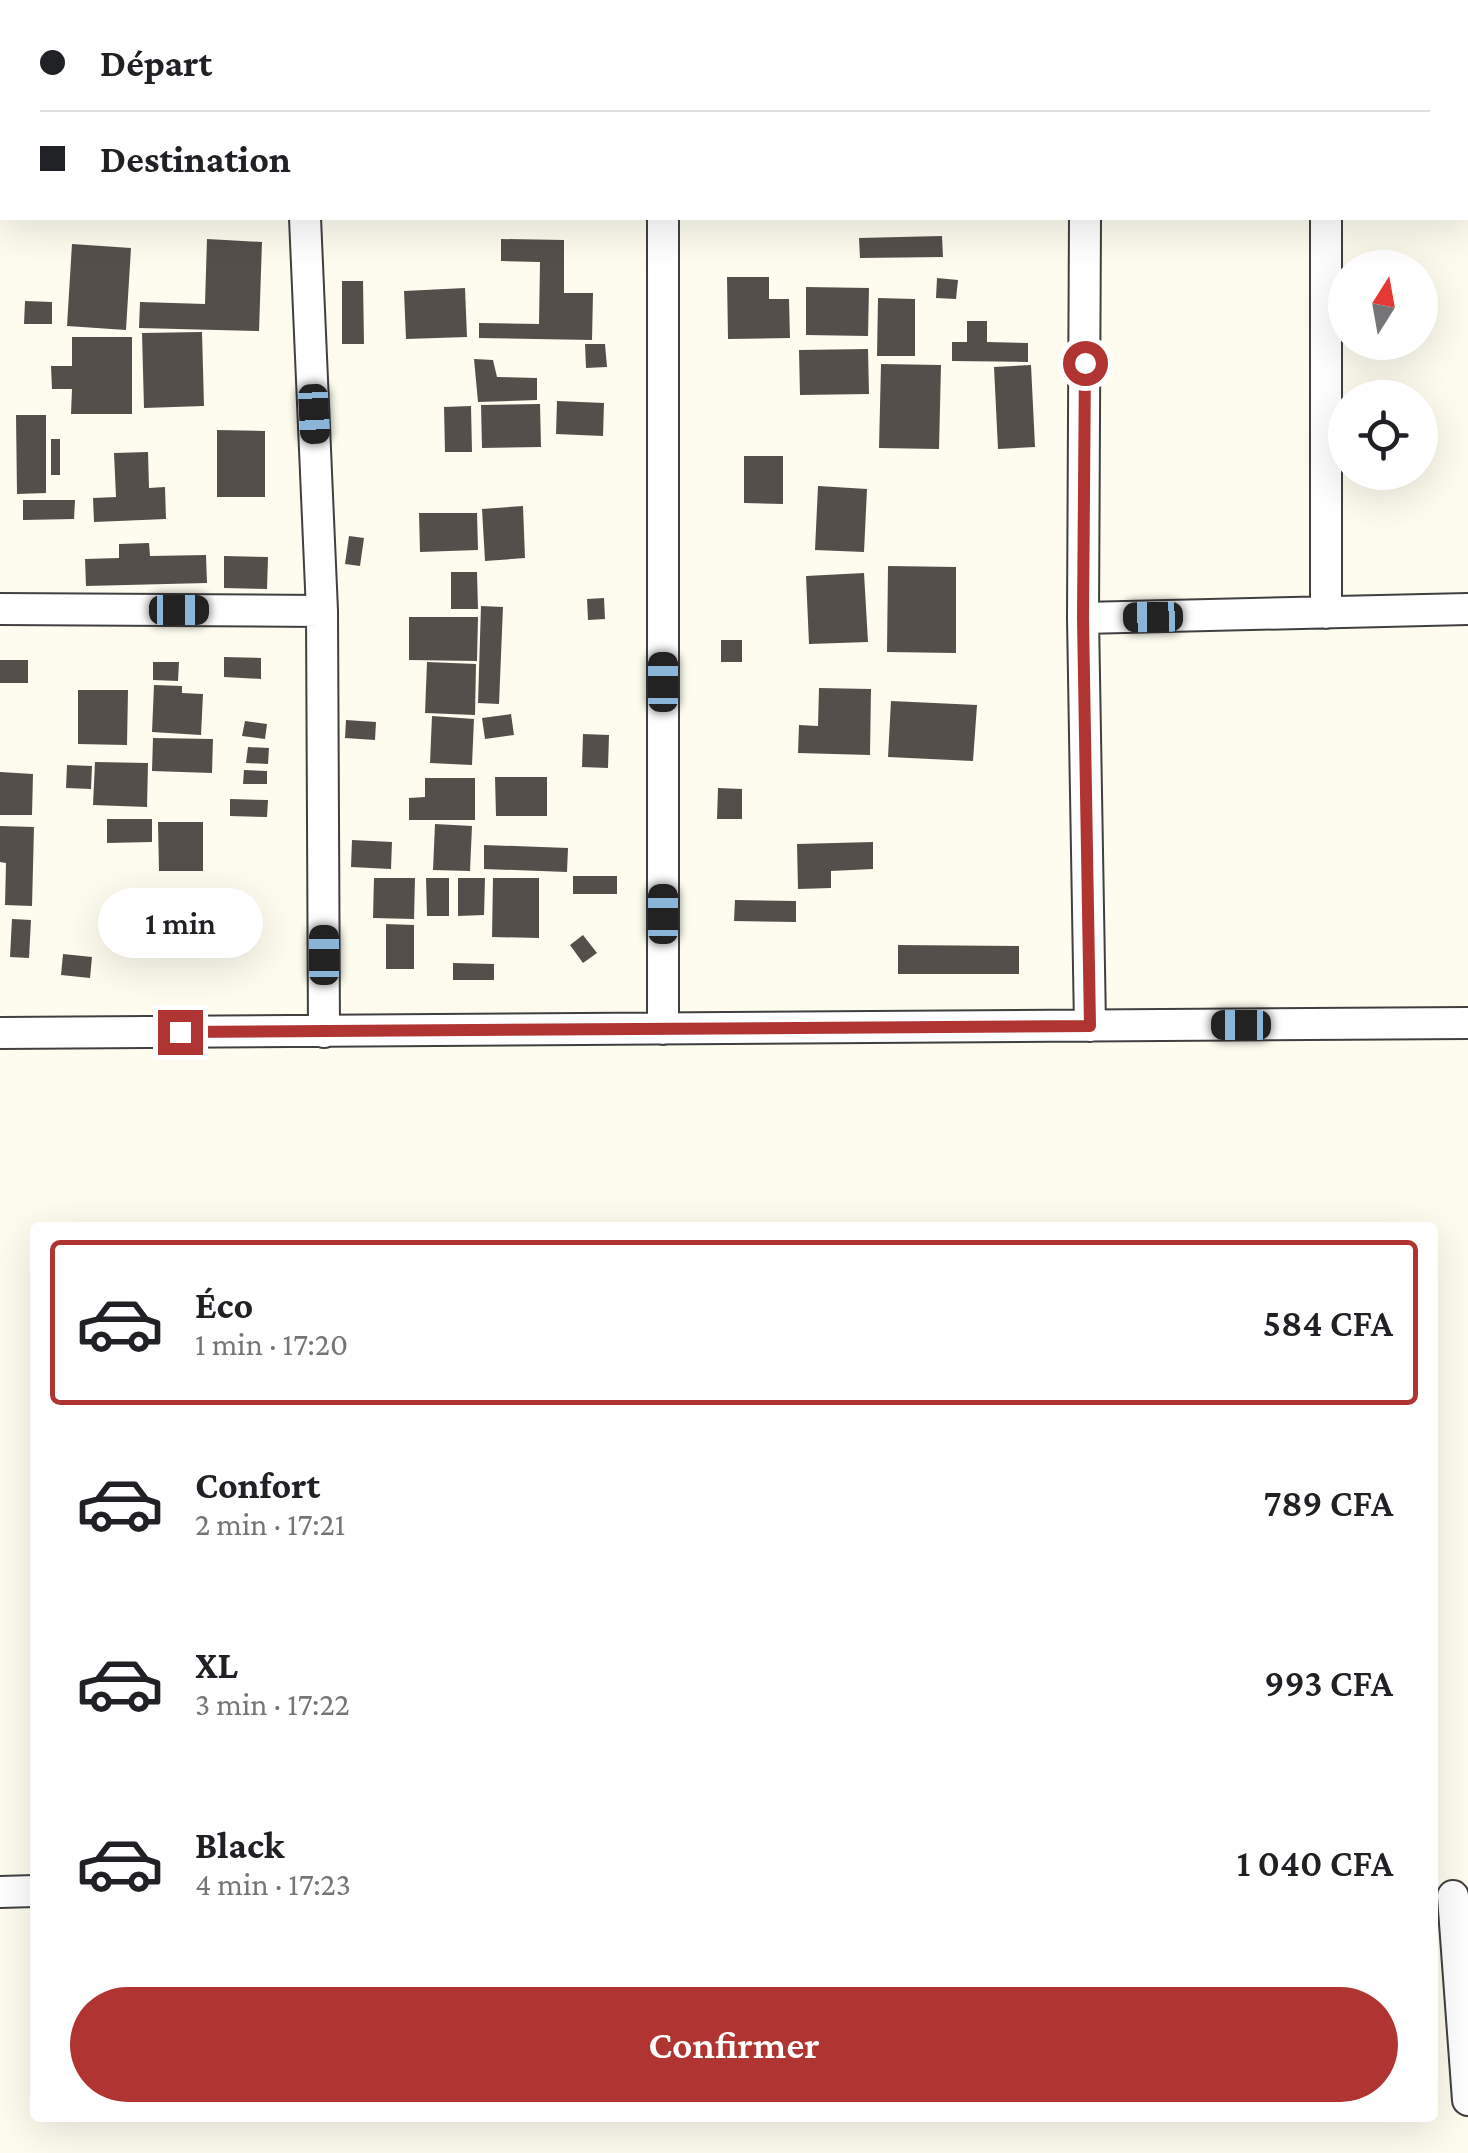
<!DOCTYPE html>
<html lang="fr">
<head>
<meta charset="utf-8">
<style>
	:root { --surface:#fff; --page:#f2f2f2; --text:#202124; --muted:#757577; --line:#e0e0e0; --accent:#b03432 }
	body { margin:0; font-family:"Crimson Pro",serif; background:var(--page); color:var(--text); height:100vh; display:flex; flex-direction:column; font-size:38px; white-space:nowrap }
	* { box-sizing:border-box; margin:0 }
	p { font-size:32px; color:var(--muted) }
	.icon { flex:none; width:55px; height:55px; fill:none; stroke:currentColor; stroke-width:2; stroke-linecap:round; stroke-linejoin:round }
	.map { position:relative; flex:1; overflow:hidden }
	.drawer { position:absolute; left:30px; top:1222px; width:1408px; height:900px; display:flex; flex-direction:column; background:var(--surface); border-radius:10px; box-shadow:0 10px 40px #0002 }
	.drawer>* { flex:none }
	.banner { position:absolute; left:0px; top:0px; width:1470px; height:220px; box-shadow:0 10px 40px #0002; display:grid; align-content:center; height:220px; padding:0 40px; background:var(--surface) }
	.needle { width:65px; rotate:11deg }
	.fabs { position:absolute; left:1328px; top:250px; display:grid; gap:20px }
	.fabs a { display:grid; place-items:center; width:110px; height:110px; border-radius:50%; background:var(--surface); box-shadow:0 10px 40px #0002; font-size:50px }
	.end { position:absolute; width:45px; height:45px; margin:-22px; border:12px solid #b03432; background:#fff; box-shadow:0 0 0 5px #fff }
	.from { border-radius:50% }
	.bubble { position:absolute; height:70px; border-radius:35px; background:var(--surface); box-shadow:0 10px 40px #0002; font-size:32px; font-weight:600; line-height:70px; text-align:center }
	.car { position:absolute; width:30px; height:60px; margin:-30px -15px; border-radius:12px; box-shadow:0 0 8px 2px #0007; background:linear-gradient(#222 24%,#8ab4d8 0 40%,#222 0 76%,#8ab4d8 0 86%,#222 0) }
	.banner b { display:flex; align-items:center; gap:35px; height:95px; font-size:38px }
	.banner b+b { border-top:2px solid var(--line) }
	.banner i { width:25px; height:25px; background:var(--text) }
	ul { padding:18px 0 0; list-style:none }
	li { display:flex; align-items:center; gap:30px; height:165px; margin:0 20px 15px; padding:0 20px; border:5px solid transparent; border-radius:10px }
	li div { flex:1 }
	li b { display:block; font-size:38px }
	li em { font-style:normal; font-weight:600 }
	li.current { border-color:var(--accent) }
	li>.icon { width:90px; height:90px; stroke-width:1.5 }
	.action { display:flex; gap:20px; margin-top:auto; padding:20px 40px }
	.action a { flex:1; height:115px; border-radius:60px; background:var(--accent); color:#fff; font-size:40px; font-weight:600; line-height:115px; text-align:center }
	.map>svg:first-child { display:block }
</style>
</head>
<body>
<div class="map">
<svg width="1468" height="2153" viewBox="0 0 1468 2153">
	<rect width="100%" height="100%" fill="#fdfcef"/>
	<path fill="#554f4b" d="M942,236L943,257L860,258L859,238Z
		M207,239L262,242L259,331L139,328L140,302L205,304Z
		M501,239L564,240V293H593L592,340L479,338V323L539,324L540,262L501,261Z
		M72,244L131,248L126,330L67,326Z
		M727,277H769V299H789L790,338L728,339Z
		M937,278L958,280L956,299L936,298Z
		M342,281H363L364,344H342Z
		M806,287L869,288L868,336L806,335Z
		M465,288L467,337L406,339L404,291Z
		M878,298L915,299V356H877Z
		M25,301L52,302V324H24Z
		M967,321H987V342L1028,343V362L952,361V342H967Z
		M202,332L204,406L144,408L142,333Z
		M72,337H132V414H71L72,389H52L51,366H72Z
		M585,344H605L607,367L586,368Z
		M868,349L869,394L800,395L799,350Z
		M474,359L493,360L497,377L537,378V400L478,402Z
		M881,364L941,365L939,449L879,448Z
		M1031,365L1035,447L998,449L994,367Z
		M557,401L604,403L603,436L556,434Z
		M540,404L541,447L482,448L481,405Z
		M471,406L472,452H445L444,407Z
		M16,415H46V493L17,494Z
		M217,430L265,431V497H217Z
		M51,439H60V475H51Z
		M148,452L149,488L165,487L166,519L94,522L93,498L116,497L114,453Z
		M744,456H783V504L744,503Z
		M818,486L867,489L864,552L815,550Z
		M23,500H75L74,519L23,520Z
		M523,506L525,558L485,561L482,509Z
		M419,513H477L478,550L420,552Z
		M349,536L364,538L360,566L345,564Z
		M149,543L150,556L206,555L207,583L86,586L85,559L119,558V544Z
		M224,556L268,557L267,589L224,588Z
		M888,566L956,567V653L887,652Z
		M451,572H477L478,609H451Z
		M864,573L868,642L809,644L806,576Z
		M604,598L605,619L588,620L587,599Z
		M481,606L503,607L499,704L478,703Z
		M409,617H478L477,661L409,660Z
		M721,640H742V662H721Z
		M224,657L261,658V679L224,677Z
		M0,660H28V683H0Z
		M153,662H179L178,681L153,680Z
		M427,662L476,664L475,715L425,713Z
		M154,685L182,686V693L203,694L201,735L152,732Z
		M819,688L871,689L870,755L798,753L799,725L818,726Z
		M78,690H128L127,745L78,744Z
		M891,701L977,705L973,761L888,757Z
		M511,714L514,735L485,739L482,718Z
		M432,716L474,719L472,765L430,763Z
		M346,720L376,722L375,740L345,738Z
		M245,721L267,724L265,739L242,736Z
		M583,734L609,735L608,768L582,767Z
		M153,738L213,739L212,773L152,771Z
		M248,747L269,748L268,764L246,763Z
		M95,762L148,763L147,807L93,805Z
		M67,765L92,766L91,789L66,788Z
		M244,770L267,771V784H243Z
		M0,772L33,774L32,815H0Z
		M495,777H547V816H496Z
		M425,778H475V820H409V798L425,797Z
		M718,788L742,789V819H717Z
		M230,799L268,800L267,817L230,816Z
		M107,819H152V842L107,843Z
		M158,822H203V871H159Z
		M435,824L472,826L470,871L433,870Z
		M0,826L34,827L32,906L5,905L6,863L0,862Z
		M352,840L392,842L391,869L351,867Z
		M873,842V869L831,871V888L798,889L797,844Z
		M484,845L568,848L567,872L484,869Z
		M573,876H617V894H573Z
		M374,878H415L414,919L373,918Z
		M426,878H449V916H427Z
		M458,878H485L484,915L458,916Z
		M493,878H539V938L492,937Z
		M735,900L796,901V922L734,921Z
		M12,919L31,920L29,958L10,957Z
		M386,924L414,925V969H386Z
		M583,935L597,953L583,963L570,945Z
		M898,945L1019,946V974H898Z
		M63,954L92,957L90,978L61,975Z
		M453,963L494,964V980H453Z"/>
	<g fill="none" stroke-linecap="round" stroke-linejoin="round">
		<g stroke="#404040" stroke-width="34">
			<path id="minor" d="M663,2V0
				M1329,2V0
				M0,195H2
				M305,218L322,611L324,1032
				M663,218V1029
				M1085,218L1083,618L1090,1026
				M0,609L322,611
				M1326,613V218
				M1083,618L1468,609
				M0,1033L1468,1023
				M0,1892L35,1891
				M1453,1896L1468,2100"/>
		</g>
		<use href="#minor" stroke="#fff" stroke-width="30"/>
	</g>
	<g fill="none" stroke-linecap="round" stroke-linejoin="round">
		<path stroke="#b03432" stroke-width="12" d="M180,1032L1090,1026L1083,618L1085,363"/>
	</g>
</svg>
<div class="fabs">
<a><svg class="needle" viewBox="-14 -14 28 28"><path d="M0-13l5 13h-10z" fill="#e53935"/><path d="M0 13l5-13h-10z" fill="#757577"/></svg></a>
<a><svg class="icon" aria-label="locate" viewBox="0 0 24 24"><circle cx="12" cy="12" r="6"/><path d="M12 2v4M12 18v4M2 12h4M18 12h4"/></svg></a>
</div>
<i class="end from" style="left:1085px;top:363px"></i>
<i class="end" style="left:180px;top:1032px"></i>
<div class="bubble" style="left:98px;top:888px;width:165px">1 min</div>
<i class="car" style="left:314px;top:414px;rotate:177deg"></i>
<i class="car" style="left:179px;top:610px;rotate:90deg"></i>
<i class="car" style="left:1153px;top:617px;rotate:269deg"></i>
<i class="car" style="left:663px;top:682px;rotate:0deg"></i>
<i class="car" style="left:663px;top:914px;rotate:0deg"></i>
<i class="car" style="left:324px;top:955px;rotate:0deg"></i>
<i class="car" style="left:1241px;top:1025px;rotate:270deg"></i>
<div class="banner">
<b><i class="from"></i>Départ</b>
<b><i></i>Destination</b>
</div>
<section class="drawer">
<ul>
<li class="current"><svg class="icon" aria-label="car" viewBox="0 0 24 24"><path d="M5 17H2v-5l4-1 3-4h7l3 4 3 1v5h-3M9 17h6M6 11h13"/><circle cx="7" cy="17" r="2"/><circle cx="17" cy="17" r="2"/></svg><div><b>Éco</b><p>1 min · 17:20</p></div><em>584 CFA</em></li>
<li><svg class="icon" aria-label="car" viewBox="0 0 24 24"><path d="M5 17H2v-5l4-1 3-4h7l3 4 3 1v5h-3M9 17h6M6 11h13"/><circle cx="7" cy="17" r="2"/><circle cx="17" cy="17" r="2"/></svg><div><b>Confort</b><p>2 min · 17:21</p></div><em>789 CFA</em></li>
<li><svg class="icon" aria-label="car" viewBox="0 0 24 24"><path d="M5 17H2v-5l4-1 3-4h7l3 4 3 1v5h-3M9 17h6M6 11h13"/><circle cx="7" cy="17" r="2"/><circle cx="17" cy="17" r="2"/></svg><div><b>XL</b><p>3 min · 17:22</p></div><em>993 CFA</em></li>
<li><svg class="icon" aria-label="car" viewBox="0 0 24 24"><path d="M5 17H2v-5l4-1 3-4h7l3 4 3 1v5h-3M9 17h6M6 11h13"/><circle cx="7" cy="17" r="2"/><circle cx="17" cy="17" r="2"/></svg><div><b>Black</b><p>4 min · 17:23</p></div><em>1 040 CFA</em></li>
</ul>
<div class="action"><a>Confirmer</a></div>
</section>
</div>
</body>
</html>
